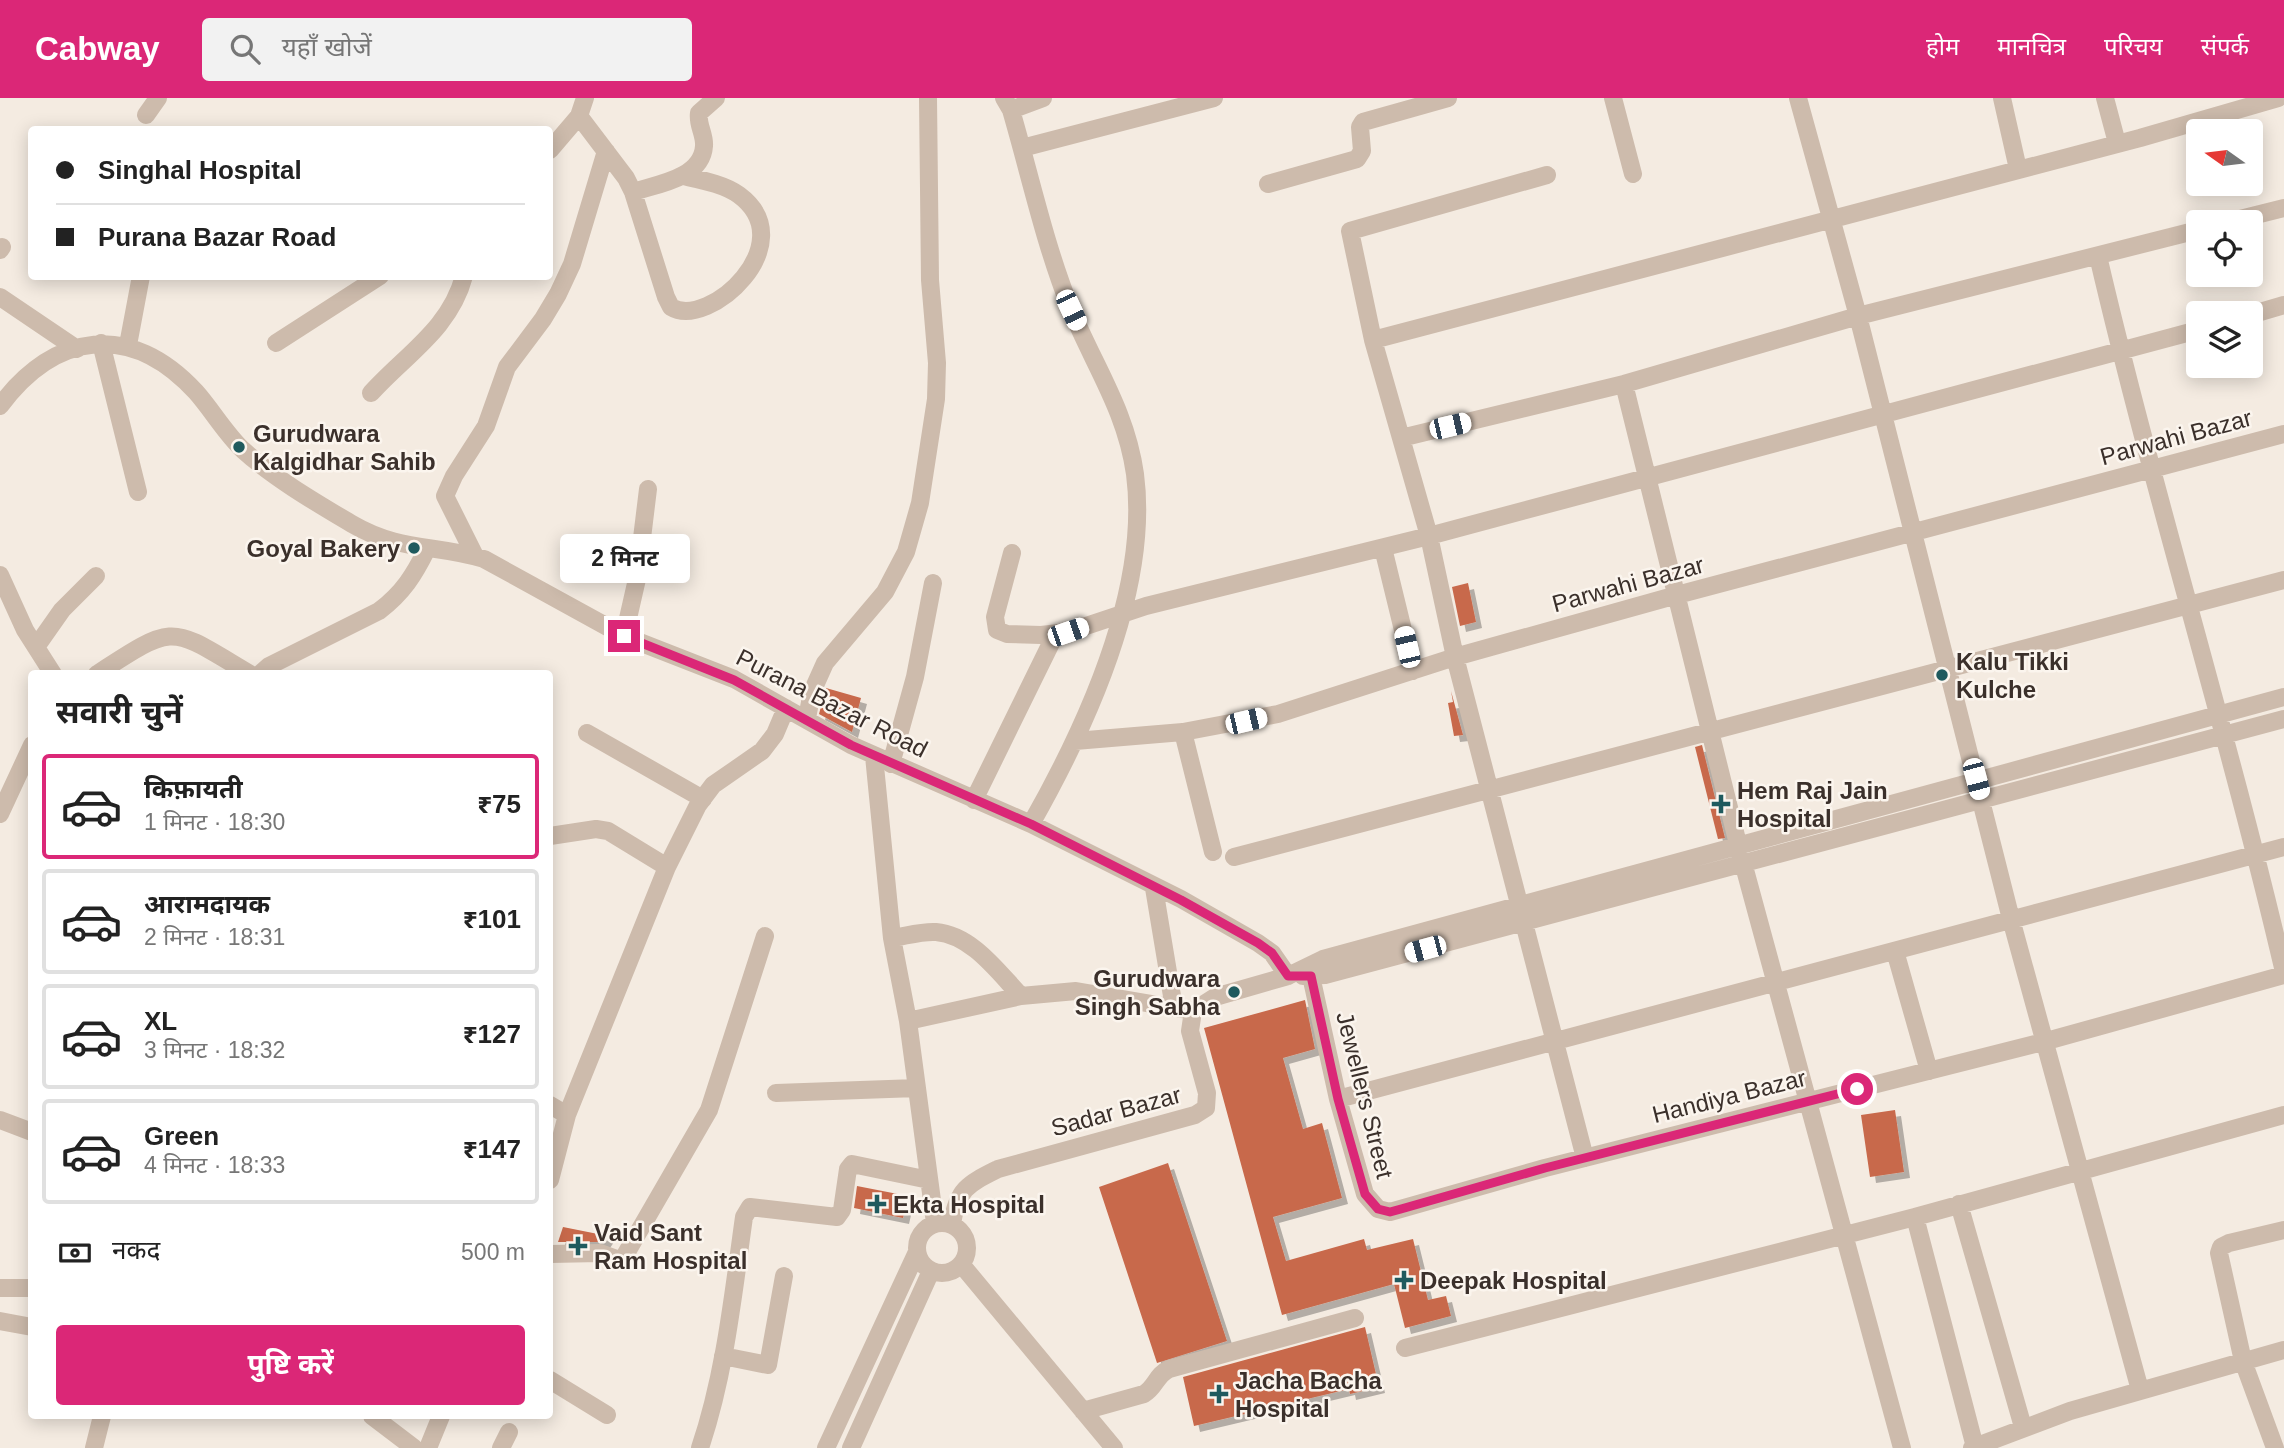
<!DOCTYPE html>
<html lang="hi">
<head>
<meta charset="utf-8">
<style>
	:root { --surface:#fff; --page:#f2f2f2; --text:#222; --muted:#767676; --line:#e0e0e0; --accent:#db2777 }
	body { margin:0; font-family:Helvetica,"Noto Sans Devanagari",sans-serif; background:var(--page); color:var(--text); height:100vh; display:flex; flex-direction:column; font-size:26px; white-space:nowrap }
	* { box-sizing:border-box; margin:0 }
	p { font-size:23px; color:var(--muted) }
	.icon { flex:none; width:38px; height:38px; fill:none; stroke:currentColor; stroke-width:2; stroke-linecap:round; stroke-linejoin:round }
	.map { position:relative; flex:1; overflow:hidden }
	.sheet { position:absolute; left:28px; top:572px; width:525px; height:749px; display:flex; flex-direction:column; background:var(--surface); border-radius:7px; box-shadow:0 4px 18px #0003 }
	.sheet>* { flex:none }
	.hud { position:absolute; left:28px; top:28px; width:525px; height:154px; border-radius:7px; box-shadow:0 4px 18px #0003; display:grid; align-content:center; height:154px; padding:0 28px; background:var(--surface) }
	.needle { width:46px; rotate:284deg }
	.tools { position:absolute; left:2186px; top:21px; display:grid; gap:14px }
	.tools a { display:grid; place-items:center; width:77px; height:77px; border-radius:7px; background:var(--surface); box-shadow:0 4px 18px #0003; font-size:35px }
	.end { position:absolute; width:32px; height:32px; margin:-16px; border:9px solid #db2777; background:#fff; box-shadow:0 0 0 4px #fff }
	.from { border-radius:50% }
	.bubble { position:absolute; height:49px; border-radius:7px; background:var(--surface); box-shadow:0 4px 18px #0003; font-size:23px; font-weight:700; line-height:49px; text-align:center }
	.car { position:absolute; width:21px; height:42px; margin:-21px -10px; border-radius:9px; box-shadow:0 0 5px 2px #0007; background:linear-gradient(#fff 24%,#345 0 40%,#fff 0 76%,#345 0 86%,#fff 0) }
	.hud b { display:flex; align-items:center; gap:24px; height:66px; font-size:26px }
	.hud b+b { border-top:2px solid var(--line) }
	.hud i { width:18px; height:18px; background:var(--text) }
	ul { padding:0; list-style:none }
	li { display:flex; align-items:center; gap:21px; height:105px; margin:0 14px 10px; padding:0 14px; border:4px solid var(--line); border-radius:7px }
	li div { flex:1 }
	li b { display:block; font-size:26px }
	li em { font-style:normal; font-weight:700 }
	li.selected { border-color:var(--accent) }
	li>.icon { width:63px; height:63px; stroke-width:1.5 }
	h2 { padding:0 28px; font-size:32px; line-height:84px }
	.pay { display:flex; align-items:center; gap:18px; height:77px; padding:0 28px; font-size:26px }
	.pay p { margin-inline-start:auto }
	.button { display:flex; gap:14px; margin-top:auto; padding:14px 28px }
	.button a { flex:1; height:80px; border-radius:7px; background:var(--accent); color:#fff; font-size:28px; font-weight:700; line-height:80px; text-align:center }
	header { display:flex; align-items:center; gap:42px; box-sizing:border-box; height:98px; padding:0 35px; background:var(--accent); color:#fff }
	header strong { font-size:33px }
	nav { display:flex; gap:38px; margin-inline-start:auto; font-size:24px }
	.search { width:490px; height:63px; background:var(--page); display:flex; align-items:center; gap:18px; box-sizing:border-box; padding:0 24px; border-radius:7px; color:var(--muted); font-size:26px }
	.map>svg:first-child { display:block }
</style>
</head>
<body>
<header>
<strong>Cabway</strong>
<div class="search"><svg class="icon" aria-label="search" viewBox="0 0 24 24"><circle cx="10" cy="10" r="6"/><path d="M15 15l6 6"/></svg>यहाँ खोजें</div>
<nav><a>होम</a><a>मानचित्र</a><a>परिचय</a><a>संपर्क</a></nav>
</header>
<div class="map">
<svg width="2284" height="1350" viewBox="0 0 2284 1350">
	<defs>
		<filter id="shadow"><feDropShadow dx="6" dy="6" stdDeviation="0" flood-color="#0004"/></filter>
	</defs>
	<rect width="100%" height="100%" fill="#f4ebe1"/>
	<path fill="#c8694b" filter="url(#shadow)" d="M1468,485L1476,524L1460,528L1452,489Z
		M826,590L861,600L852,634L819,616Z
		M1451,593L1463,637L1454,638L1448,605L1453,604Z
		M1702,647L1725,740L1718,741L1695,649Z
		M1305,902L1315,951L1283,960L1303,1031L1322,1025L1342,1100L1273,1119L1286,1163L1364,1141L1367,1152L1413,1141L1428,1202L1446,1198L1451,1218L1405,1230L1394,1186L1282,1217L1204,930Z
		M1895,1012L1904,1074L1870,1079L1861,1017Z
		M1168,1065L1227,1243L1157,1265L1099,1089Z
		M857,1088L908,1098L903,1120L854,1110Z
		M563,1129L608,1138L604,1144H558Z
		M1365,1229L1379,1289L1350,1296L1349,1291L1194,1328L1183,1279Z"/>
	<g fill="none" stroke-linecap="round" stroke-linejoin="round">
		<path stroke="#cdbbac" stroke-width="18" d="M1004,0L1011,12C1030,77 1045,147 1070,209C1094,268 1126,312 1135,376C1150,491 1086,629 1031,726
			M1613,0L1633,76
			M1798,0L1858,218L2011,821L2140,1292
			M2002,0L2018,71
			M2105,0L2117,45
			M1011,12L1043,0
			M146,17L158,0
			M579,18L626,80L633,94L666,199L671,209C709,232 804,145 739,97C724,86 701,82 683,78
			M1022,50L1214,0
			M550,52L579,18L585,0
			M1547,77L1350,133L1373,242L1401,340L1624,286L1858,218L2198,132
			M1268,86L1357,61L1362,53L1360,29L1363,24L1448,0
			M633,94C658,86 702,80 704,48C705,36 697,27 699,15L716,0
			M2228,124L2284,110
			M0,152L2,149
			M2098,158C2154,398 2228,634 2284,874
			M0,199L77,251
			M2250,217L2284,207
			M1373,242L2140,40L2278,0
			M101,245L138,394
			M276,245L380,178
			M128,247L141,178
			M1624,286L1738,746L1902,1350
			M371,295C405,257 450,231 464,178
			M0,308C55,234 131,223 196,294C212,312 225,335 243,352C274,380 315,404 352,426C400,454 435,446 484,461L624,538L734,581L851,647L1031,726L1181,801L1258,845L1272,855L1288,878
			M1401,340L1429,438L1455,559L1585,1060
			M1383,450L1413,573
			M1012,455L995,519L997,532L1007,536L1041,537L1068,534L1146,508L1429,438L2198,232
			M475,458L445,398L454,378L486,328L507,269L543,221L558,196L572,166L606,53
			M0,477L25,532L53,576
			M624,538L637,481L648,391
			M36,549L62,512L96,478
			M97,576C177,524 169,528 250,576
			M260,576L269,568L379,513C403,495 414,477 427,451
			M807,620L812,594L825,565L885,494L906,454L920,405L936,301L937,265L930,182L928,0
			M1183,634L1213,754
			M587,635L703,701
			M1075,643L1183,634L1278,616L1455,559L1677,497L2284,336
			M874,658L892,840L908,923L935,1125
			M891,666L915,579L933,485
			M974,702L1055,537
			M0,716L32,647
			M550,738L596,731L608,733L667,769
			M1234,759L2284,482
			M1154,790L1174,910
			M892,840C906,838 922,833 936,834C972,837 998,874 1021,898
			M1895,853L1929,973
			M1303,878L1325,877L2284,621
			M1311,878L1338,1001L1365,1096L1378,1111L1390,1114L1545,1070L2043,944L2284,877
			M908,923L1021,898L1076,893L1193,913
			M776,995L917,990
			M1338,1001L2284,749
			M550,1007L567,1017
			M0,1022L32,1034
			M550,1082L567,1017L667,769L698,707L713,687L762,653L775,636L786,610
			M1959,1106L2023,1329
			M917 1150a25 25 0 1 1 50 0a25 25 0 1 1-50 0Z
			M952,1126C957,1091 968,1086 998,1071L1195,1017L1206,1010L1207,995L1190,933L1193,913L1215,899L1288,878L1323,861L2284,599
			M550,1156L600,1155L619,1162L624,1159L709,1012L765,838
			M961,1166L1114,1350
			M0,1190H32
			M0,1223L32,1229
			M1405,1250L1915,1119
			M723,1258L768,1267L784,1178
			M550,1282L607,1317
			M1083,1313L1144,1296C1156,1289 1156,1277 1169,1271L1355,1220
			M372,1318L414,1350
			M1975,1349L1915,1119L2284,1017
			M94,1350L102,1318
			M428,1350L441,1318
			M501,1350L509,1334
			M700,1350C725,1276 733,1197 744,1119L750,1109L837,1119L842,1112L848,1071L852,1066L929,1082
			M826,1350L916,1156
			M851,1350L931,1173
			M1972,1350L2070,1313L2284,1252
			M2275,1350L2243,1263L2219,1155L2221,1149L2229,1145L2284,1132"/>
	</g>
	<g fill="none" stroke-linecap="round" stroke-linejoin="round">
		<path stroke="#db2777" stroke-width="9" d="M624,538L734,582L851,647L1031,726L1181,802L1258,845L1272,855L1288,878H1311L1338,1001L1365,1096L1378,1111L1390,1114L1401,1111L1545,1070L1857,991"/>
	</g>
	<g fill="#1f5a5e" stroke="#fbf5ee" stroke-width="2.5">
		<circle cx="239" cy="349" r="7"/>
		<circle cx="414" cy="450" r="7"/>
		<circle cx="1942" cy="577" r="7"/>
		<path d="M1717.5 695.5h7v7h7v7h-7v7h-7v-7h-7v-7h7z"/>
		<circle cx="1234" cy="894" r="7"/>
		<path d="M873.5 1095.5h7v7h7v7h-7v7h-7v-7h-7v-7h7z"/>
		<path d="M574.5 1137.5h7v7h7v7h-7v7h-7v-7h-7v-7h7z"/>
		<path d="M1400.5 1171.5h7v7h7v7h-7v7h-7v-7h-7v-7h7z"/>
		<path d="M1215.5 1285.5h7v7h7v7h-7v7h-7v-7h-7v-7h7z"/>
	</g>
	<g text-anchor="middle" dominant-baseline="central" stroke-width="5" stroke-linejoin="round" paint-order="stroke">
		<g font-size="24" font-weight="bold" fill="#3b302b" stroke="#fbf5ee" text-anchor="start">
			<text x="253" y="335">Gurudwara<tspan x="253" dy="28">Kalgidhar Sahib</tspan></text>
			<text x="400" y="450" text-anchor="end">Goyal Bakery</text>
			<text x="1956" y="563">Kalu Tikki<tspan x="1956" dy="28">Kulche</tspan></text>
			<text x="1737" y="692">Hem Raj Jain<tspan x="1737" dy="28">Hospital</tspan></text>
			<text x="1220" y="880" text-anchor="end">Gurudwara<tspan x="1220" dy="28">Singh Sabha</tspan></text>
			<text x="893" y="1106">Ekta Hospital</text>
			<text x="594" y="1134">Vaid Sant<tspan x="594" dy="28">Ram Hospital</tspan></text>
			<text x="1420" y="1182">Deepak Hospital</text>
			<text x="1235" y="1282">Jacha Bacha<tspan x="1235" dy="28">Hospital</tspan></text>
		</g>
		<g font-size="24" fill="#3b302b" stroke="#fbf5ee">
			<text transform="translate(2176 339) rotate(-15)">Parwahi Bazar</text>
			<text transform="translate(1628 486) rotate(-15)">Parwahi Bazar</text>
			<text transform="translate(832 605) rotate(27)">Purana Bazar Road</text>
			<text transform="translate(1365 997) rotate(76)">Jewellers Street</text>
			<text transform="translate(1729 998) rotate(-14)">Handiya Bazar</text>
			<text transform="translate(1116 1013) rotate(-15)">Sadar Bazar</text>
		</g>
	</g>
</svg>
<div class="tools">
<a><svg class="needle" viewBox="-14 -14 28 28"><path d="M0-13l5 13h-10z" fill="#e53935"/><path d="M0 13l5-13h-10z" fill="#767676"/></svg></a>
<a><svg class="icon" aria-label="locate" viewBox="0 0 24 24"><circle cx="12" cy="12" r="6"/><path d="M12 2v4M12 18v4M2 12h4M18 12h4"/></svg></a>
<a><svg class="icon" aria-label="layers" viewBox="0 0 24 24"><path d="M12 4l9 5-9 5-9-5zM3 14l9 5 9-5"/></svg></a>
</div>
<i class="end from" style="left:1857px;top:991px"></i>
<i class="end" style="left:624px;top:538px"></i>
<div class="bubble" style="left:560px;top:436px;width:130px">2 मिनट</div>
<i class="car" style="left:1071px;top:212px;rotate:155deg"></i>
<i class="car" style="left:1450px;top:328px;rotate:77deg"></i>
<i class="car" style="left:1068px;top:534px;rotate:71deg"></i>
<i class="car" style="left:1407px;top:549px;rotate:347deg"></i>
<i class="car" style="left:1246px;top:623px;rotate:77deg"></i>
<i class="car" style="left:1976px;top:681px;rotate:165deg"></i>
<i class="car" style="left:1425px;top:851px;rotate:255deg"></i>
<div class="hud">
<b><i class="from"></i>Singhal Hospital</b>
<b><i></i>Purana Bazar Road</b>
</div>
<section class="sheet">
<h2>सवारी चुनें</h2>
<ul>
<li class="selected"><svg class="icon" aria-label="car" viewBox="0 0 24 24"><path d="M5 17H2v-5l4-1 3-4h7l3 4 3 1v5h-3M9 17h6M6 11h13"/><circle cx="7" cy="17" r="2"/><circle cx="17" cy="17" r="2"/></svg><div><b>किफ़ायती</b><p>1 मिनट · 18:30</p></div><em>₹75</em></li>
<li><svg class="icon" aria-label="car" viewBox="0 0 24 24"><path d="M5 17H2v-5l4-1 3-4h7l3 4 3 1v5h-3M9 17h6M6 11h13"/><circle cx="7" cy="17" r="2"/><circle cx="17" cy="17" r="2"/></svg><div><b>आरामदायक</b><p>2 मिनट · 18:31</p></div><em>₹101</em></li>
<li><svg class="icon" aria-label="car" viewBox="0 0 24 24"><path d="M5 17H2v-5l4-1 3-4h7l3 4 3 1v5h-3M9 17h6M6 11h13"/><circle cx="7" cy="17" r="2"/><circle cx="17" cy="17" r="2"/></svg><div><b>XL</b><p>3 मिनट · 18:32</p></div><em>₹127</em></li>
<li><svg class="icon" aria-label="car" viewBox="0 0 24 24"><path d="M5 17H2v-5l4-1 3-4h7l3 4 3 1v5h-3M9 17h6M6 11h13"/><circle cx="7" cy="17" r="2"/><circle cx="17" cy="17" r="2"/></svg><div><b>Green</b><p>4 मिनट · 18:33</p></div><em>₹147</em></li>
</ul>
<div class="pay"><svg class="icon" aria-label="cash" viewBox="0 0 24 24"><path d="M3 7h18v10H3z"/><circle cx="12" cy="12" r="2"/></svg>नकद<p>500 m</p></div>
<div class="button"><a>पुष्टि करें</a></div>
</section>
</div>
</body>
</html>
